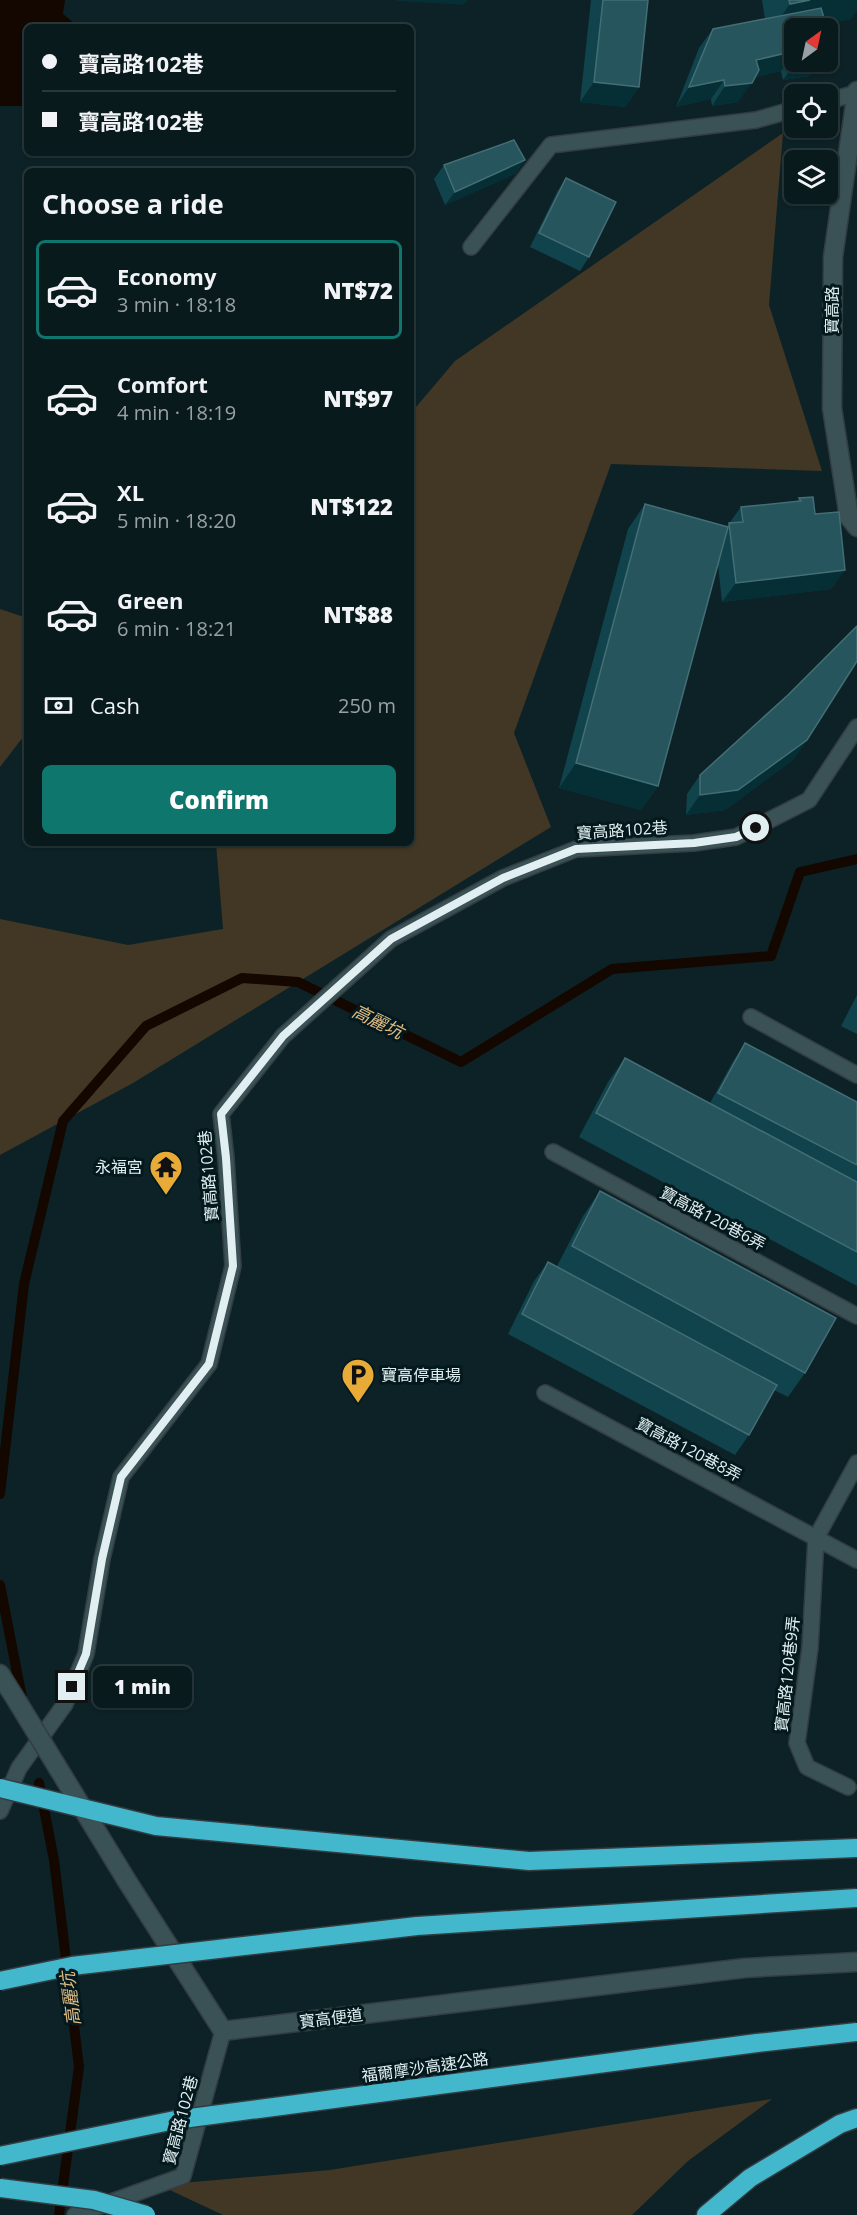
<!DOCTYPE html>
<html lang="en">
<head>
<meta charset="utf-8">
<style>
	:root { --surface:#091a1d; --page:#122326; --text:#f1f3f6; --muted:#99a1a4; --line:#29383b; --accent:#0f766e }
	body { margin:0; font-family:"Open Sans","Noto Sans TC",sans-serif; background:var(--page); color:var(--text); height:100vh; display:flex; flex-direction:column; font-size:22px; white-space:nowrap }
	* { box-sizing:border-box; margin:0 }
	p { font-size:20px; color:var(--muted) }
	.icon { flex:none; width:33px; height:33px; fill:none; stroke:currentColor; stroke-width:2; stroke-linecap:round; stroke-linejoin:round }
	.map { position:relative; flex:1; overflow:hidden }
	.side { position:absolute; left:24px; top:168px; width:390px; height:678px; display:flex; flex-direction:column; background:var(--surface); border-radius:9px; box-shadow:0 2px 4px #0004,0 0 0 2px var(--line) }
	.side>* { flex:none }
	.hud { position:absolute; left:24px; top:24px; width:390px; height:132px; border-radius:9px; box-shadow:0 2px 4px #0004,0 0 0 2px var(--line); display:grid; align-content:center; height:132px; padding:0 18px; background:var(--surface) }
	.needle { width:39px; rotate:33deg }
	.tools { position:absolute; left:784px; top:18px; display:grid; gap:12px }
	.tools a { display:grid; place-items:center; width:54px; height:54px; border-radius:9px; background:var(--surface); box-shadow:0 2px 4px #0004,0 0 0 2px var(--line); font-size:30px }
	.end { position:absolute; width:27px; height:27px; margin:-14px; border:8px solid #e2eff2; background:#111; box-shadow:0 0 0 3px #111 }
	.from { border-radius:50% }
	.bubble { position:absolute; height:42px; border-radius:9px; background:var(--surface); box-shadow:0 2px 4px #0004,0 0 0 2px var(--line); font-size:20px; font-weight:800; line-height:42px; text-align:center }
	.hud b { display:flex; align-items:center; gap:21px; height:57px; font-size:22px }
	.hud b+b { border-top:2px solid var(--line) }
	.hud i { width:15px; height:15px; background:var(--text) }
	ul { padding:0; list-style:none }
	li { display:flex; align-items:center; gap:18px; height:99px; margin:0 12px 9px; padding:0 6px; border:3px solid transparent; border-radius:9px }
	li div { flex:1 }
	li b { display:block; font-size:22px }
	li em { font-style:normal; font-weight:800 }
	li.active { border-color:var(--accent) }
	li>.icon { width:54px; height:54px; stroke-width:1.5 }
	h2 { padding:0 18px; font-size:27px; line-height:72px }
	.pay { display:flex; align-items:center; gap:15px; height:66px; padding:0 18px; font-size:22px }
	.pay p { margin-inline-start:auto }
	.button { display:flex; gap:12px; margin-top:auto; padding:12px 18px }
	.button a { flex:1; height:69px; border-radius:9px; background:var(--accent); color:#fff; font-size:24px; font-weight:800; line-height:69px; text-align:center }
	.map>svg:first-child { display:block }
</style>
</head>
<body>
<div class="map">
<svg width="857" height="2215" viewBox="0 0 857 2215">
	<rect width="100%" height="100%" fill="#0c2227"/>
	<path fill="#423725" d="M783,133L769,305L822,471L611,464L514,733L551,827L133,1083L0,1155V919L128,945L223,929L216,843H411V413L455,361Z
		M0,609L27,618V732L0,767Z
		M772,2099L688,2161L632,2215H223L159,2185L330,2170Z"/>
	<path fill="#130700" d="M0,0H65L63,14L79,27H27V106H0Z"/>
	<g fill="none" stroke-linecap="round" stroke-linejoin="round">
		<path stroke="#130700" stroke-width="10" d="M0,1494L24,1284L63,1121L146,1026L242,978L298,982L461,1062L612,969L771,956L800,872L857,859
			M0,1585L23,1703
			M39,1783L54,1860L79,2067L59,2215"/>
		<g stroke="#323d41" stroke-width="18">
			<path id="service" d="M828,101L857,93
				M471,247L551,145L756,120L795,109
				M751,1017L857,1075
				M553,1152L857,1316
				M545,1393L857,1560
				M848,1787L807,1767L797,1743L810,1648L816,1538L857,1463
				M0,1811L19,1768L65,1704L86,1654L102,1559L121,1477L209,1364L233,1266L226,1158L221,1114L283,1036L391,939L503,878L576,849L694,843L736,837L809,800L857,727
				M75,2215L183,2176L223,2031"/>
		</g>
		<g stroke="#323d41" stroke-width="21">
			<path id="minor" d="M857,91L833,257L832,408L849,517L857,527
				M0,1674L17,1701
				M127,1881L223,2031L745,1968L857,1962"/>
		</g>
		<g stroke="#323d41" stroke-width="21">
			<path id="motorway" d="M706,2215L750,2178L840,2124L857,2118"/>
		</g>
		<use href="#service" stroke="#3a5155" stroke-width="15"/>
		<use href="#minor" stroke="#3a5155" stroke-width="18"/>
		<use href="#motorway" stroke="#43b7cc" stroke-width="18"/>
		<g stroke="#323d41" stroke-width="21" stroke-linecap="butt">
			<path id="minor-bridge" d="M17,1701L127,1881"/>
		</g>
		<g stroke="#323d41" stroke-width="21" stroke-linecap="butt">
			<path id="motorway-bridge" d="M0,1788L156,1826L529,1861L857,1848
				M0,1981L72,1966L417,1926L857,1898
				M0,2156L175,2120L757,2043L857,2032
				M0,2188L94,2200L146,2215"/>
		</g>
		<use href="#minor-bridge" stroke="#3a5155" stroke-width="18"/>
		<use href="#motorway-bridge" stroke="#43b7cc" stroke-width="18"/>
	</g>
	<path fill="#10434c" d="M591,0H648L639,87L625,107L580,102Z
		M762,0H857L851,19L795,28V62H820L810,76L783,80L781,71L755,77L738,102L712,106L711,99L676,107L699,48L713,29L765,19Z
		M525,160L515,174L445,205L434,179L444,165Z
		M566,178L589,257L580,271L530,247L557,192Z
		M799,498L815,514L845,570L831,589L722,602L718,565L658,786L641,810L559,788L628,529L645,504L727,526L741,507L797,501Z
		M788,695L807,740L793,760L725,810L686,815L687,794L700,775Z
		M857,995V1034L841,1026Z
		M745,1043L857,1102V1286L579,1137L608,1082L625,1058L710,1103L732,1063Z
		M600,1191L805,1373L788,1397L774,1390L749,1435L735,1455L508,1334L534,1281L548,1262L557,1266L583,1216Z"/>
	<path fill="#052e35" d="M398,0H468L464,5L397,1Z
		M810,0H857V11L851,19L768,35L790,4Z
		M795,51L781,71L743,80L756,60Z
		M796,62H820L810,76L783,80Z
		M724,80L711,99L676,107L689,87Z
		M594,82L639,87L625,107L580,102Z
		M752,83L738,102L712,106L725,86Z
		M525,160L515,174L445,205L455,192Z
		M845,570L831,589L722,602L736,583Z
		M807,740L793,760L725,810L686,815L700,795Z
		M576,763L658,786L641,810L559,788Z"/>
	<path fill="#26555d" stroke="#446e75" stroke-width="1.5" d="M603,0H648L639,87L594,82Z
		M789,0H810L790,4Z
		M821,8L827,28H795V52V51L756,60L759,70L752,83L725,86L724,80L689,87L713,29Z
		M514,140L525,160L455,192L444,165Z
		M566,178L616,202L589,257L539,233Z
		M813,497L815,514L839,512L845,570L736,583L729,523L743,522L741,507L801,501L799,498Z
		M645,504L728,527L658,786L576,763Z
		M857,626V661L807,740L738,790L700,795V775L788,695Z
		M745,1043L857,1102V1165L718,1093Z
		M625,1058L857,1182V1252L596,1113Z
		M600,1191L836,1318L805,1373L572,1246Z
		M548,1262L777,1385L749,1435L522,1314Z"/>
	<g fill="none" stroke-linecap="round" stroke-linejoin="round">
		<path stroke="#e2eff2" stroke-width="8" d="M72,1687L86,1654L102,1559L121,1477L209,1364L233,1266L226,1158L221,1114L283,1036L391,939L503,878L576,849L694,843L736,837L756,828"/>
	</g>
	<defs>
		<g id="temple-pin" transform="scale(1.725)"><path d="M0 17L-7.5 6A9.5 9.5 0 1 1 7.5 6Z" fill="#e9ab38" stroke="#03191d"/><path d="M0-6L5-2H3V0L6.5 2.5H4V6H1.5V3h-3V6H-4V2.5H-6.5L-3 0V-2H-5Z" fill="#111"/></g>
		<g id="parking-pin" transform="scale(1.725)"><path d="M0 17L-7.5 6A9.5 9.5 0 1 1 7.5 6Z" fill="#e9ab38" stroke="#03191d"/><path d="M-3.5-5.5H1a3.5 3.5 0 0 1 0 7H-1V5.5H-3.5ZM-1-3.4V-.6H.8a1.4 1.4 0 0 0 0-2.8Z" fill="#111"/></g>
	</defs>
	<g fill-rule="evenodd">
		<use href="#temple-pin" x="166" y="1167"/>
		<use href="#parking-pin" x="358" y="1375"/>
	</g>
	<g text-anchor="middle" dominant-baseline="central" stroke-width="6" stroke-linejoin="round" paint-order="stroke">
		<g font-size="16" fill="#e2eff2" stroke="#03191d">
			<text transform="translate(832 310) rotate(-90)">寶高路</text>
			<text transform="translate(622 830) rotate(-4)">寶高路102巷</text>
			<text transform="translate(208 1176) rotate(-95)">寶高路102巷</text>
			<text transform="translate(713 1218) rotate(28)">寶高路120巷6弄</text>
			<text transform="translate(689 1449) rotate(28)">寶高路120巷8弄</text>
			<text transform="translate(787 1674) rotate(-84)">寶高路120巷9弄</text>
			<text transform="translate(331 2018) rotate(-7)">寶高便道</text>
			<text transform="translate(425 2067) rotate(-8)">福爾摩沙高速公路</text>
			<text transform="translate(180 2120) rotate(-75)">寶高路102巷</text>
		</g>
		<g font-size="16" fill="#e2eff2" stroke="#03191d" text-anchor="end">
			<text x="143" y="1167">永福宮</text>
			<text x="381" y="1375" text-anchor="start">寶高停車場</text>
		</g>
		<g font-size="18" font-style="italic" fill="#dfbb83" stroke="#03191d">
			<text transform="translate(378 1021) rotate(26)">高麗坑</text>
			<text transform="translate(70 1999) rotate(-97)">高麗坑</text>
		</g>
	</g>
</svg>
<div class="tools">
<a><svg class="needle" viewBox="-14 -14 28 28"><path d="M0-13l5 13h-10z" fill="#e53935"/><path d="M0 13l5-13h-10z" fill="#99a1a4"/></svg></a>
<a><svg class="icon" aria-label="locate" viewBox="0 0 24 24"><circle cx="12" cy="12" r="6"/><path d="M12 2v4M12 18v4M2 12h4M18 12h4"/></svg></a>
<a><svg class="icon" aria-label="layers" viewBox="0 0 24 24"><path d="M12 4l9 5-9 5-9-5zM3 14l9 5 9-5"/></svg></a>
</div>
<i class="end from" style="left:756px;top:828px"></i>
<i class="end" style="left:72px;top:1687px"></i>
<div class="bubble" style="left:93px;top:1666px;width:99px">1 min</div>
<div class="hud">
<b><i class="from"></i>寶高路102巷</b>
<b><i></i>寶高路102巷</b>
</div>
<section class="side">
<h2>Choose a ride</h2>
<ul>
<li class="active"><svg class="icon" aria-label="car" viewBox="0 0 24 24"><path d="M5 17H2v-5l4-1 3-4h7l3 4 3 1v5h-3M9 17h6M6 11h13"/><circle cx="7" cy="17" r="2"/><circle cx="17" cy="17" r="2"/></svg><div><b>Economy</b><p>3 min · 18:18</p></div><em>NT$72</em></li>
<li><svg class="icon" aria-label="car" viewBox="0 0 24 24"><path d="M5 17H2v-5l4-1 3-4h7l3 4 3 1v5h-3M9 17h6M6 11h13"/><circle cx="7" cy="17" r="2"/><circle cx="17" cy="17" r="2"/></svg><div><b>Comfort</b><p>4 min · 18:19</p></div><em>NT$97</em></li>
<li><svg class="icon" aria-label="car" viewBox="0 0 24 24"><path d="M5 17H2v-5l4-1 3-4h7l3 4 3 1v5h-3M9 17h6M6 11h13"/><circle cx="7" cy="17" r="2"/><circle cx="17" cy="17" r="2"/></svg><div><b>XL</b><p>5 min · 18:20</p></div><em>NT$122</em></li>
<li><svg class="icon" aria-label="car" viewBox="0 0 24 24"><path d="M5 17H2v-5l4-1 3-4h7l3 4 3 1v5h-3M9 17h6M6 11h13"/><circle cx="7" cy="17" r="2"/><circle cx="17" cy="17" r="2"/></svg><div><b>Green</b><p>6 min · 18:21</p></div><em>NT$88</em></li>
</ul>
<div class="pay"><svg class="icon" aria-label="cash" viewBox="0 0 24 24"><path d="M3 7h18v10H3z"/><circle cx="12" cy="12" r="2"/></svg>Cash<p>250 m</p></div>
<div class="button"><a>Confirm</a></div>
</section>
</div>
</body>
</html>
